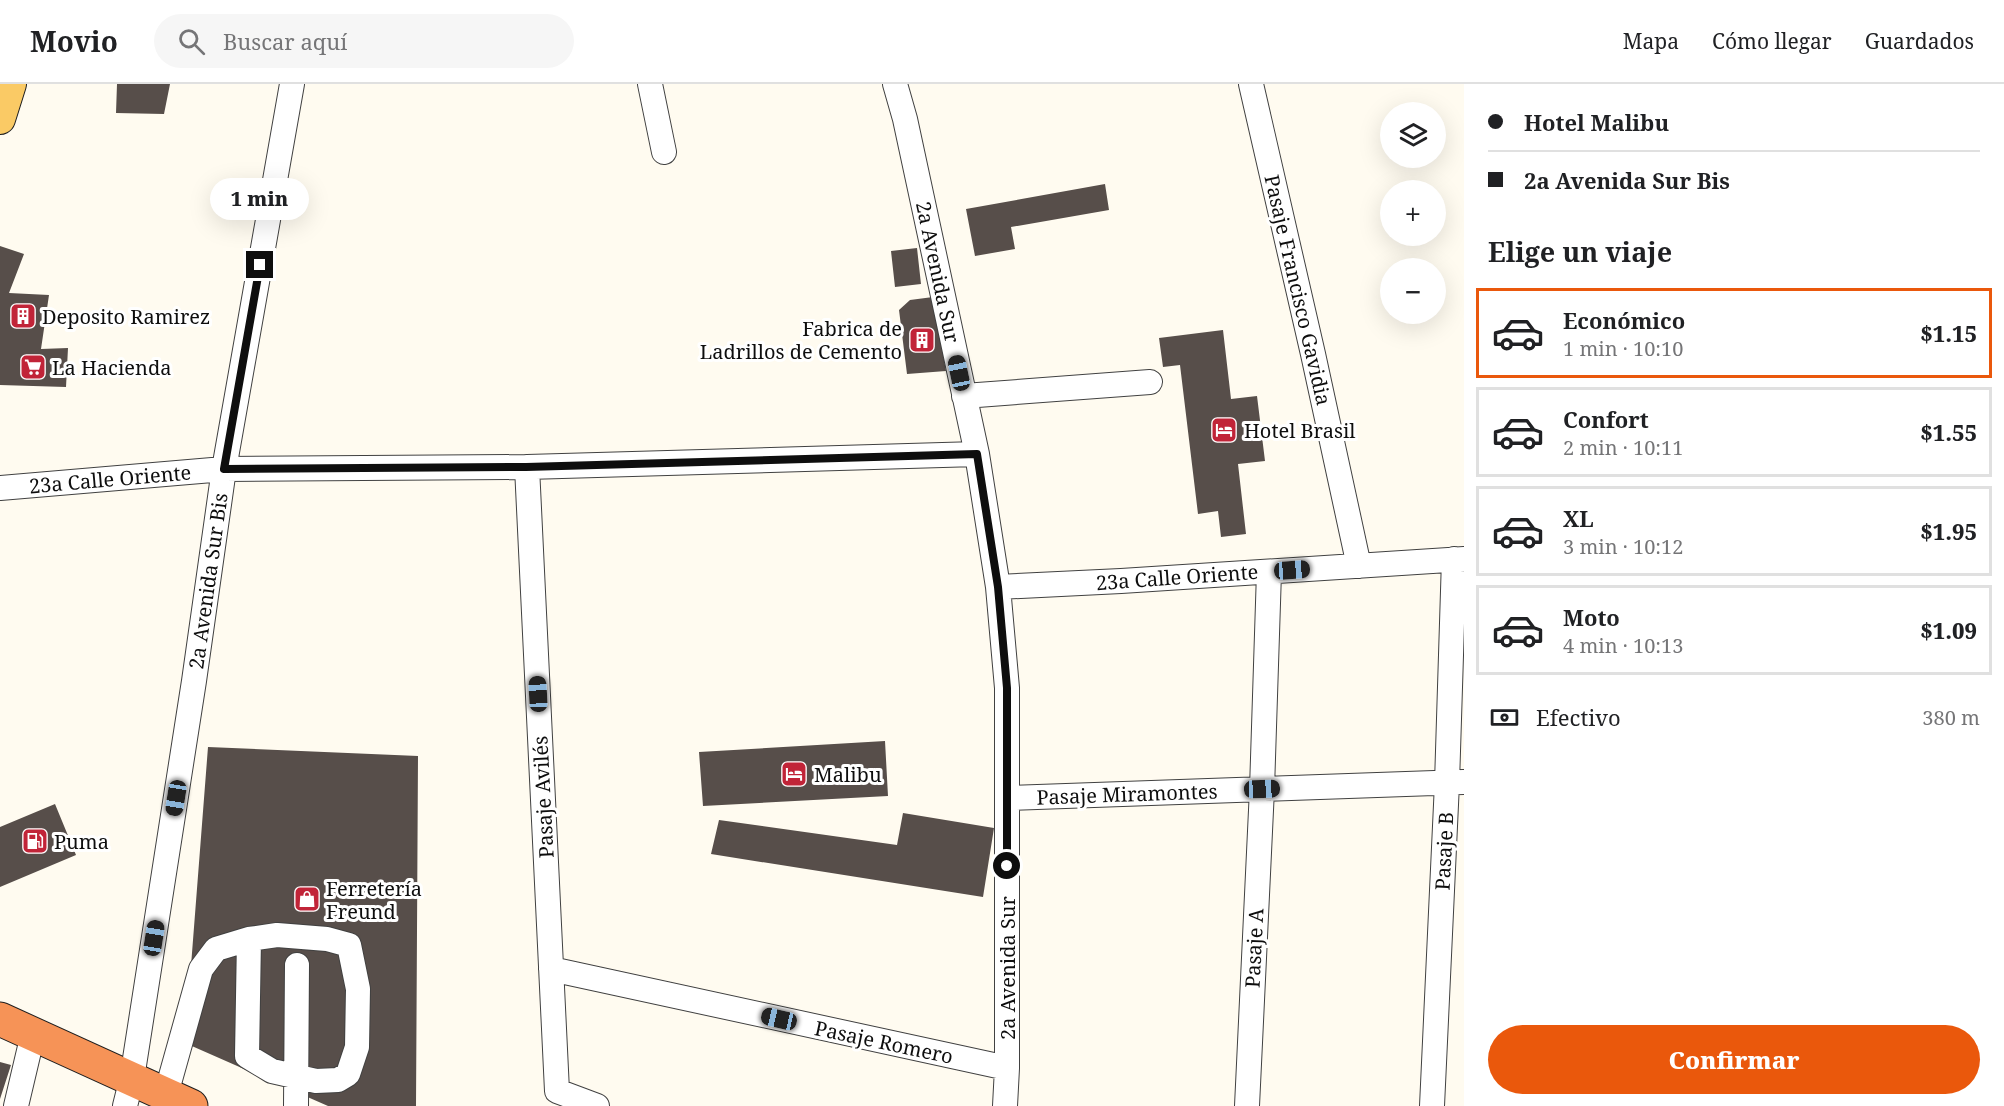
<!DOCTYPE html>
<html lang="es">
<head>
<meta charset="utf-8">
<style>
	:root { --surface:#fff; --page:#f6f6f6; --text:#202124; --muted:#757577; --line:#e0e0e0; --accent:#ea580c }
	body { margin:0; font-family:"Noto Serif",serif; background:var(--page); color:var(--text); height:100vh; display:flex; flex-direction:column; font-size:22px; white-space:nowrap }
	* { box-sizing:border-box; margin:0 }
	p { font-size:20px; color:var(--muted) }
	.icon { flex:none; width:33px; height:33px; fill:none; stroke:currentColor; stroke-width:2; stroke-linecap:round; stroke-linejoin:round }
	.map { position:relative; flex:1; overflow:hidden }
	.details { display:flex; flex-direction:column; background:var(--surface); width:540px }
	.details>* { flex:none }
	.banner { display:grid; align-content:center; height:132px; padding:0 24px; background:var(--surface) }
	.tools { position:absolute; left:1380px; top:18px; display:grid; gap:12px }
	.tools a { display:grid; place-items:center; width:66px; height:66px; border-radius:50%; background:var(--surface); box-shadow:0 6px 24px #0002; font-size:30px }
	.end { position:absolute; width:27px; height:27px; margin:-14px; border:8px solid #0e0e0e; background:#fff; box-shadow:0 0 0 3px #fff }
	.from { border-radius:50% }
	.bubble { position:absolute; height:42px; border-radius:21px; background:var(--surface); box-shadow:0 6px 24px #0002; font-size:20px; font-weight:800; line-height:42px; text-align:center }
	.car { position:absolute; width:18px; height:36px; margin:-18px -9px; border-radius:8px; box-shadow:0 0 4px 2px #0007; background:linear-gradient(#222 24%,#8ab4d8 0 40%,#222 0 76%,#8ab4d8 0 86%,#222 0) }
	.banner b { display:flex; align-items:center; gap:21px; height:57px; font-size:22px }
	.banner b+b { border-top:2px solid var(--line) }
	.banner i { width:15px; height:15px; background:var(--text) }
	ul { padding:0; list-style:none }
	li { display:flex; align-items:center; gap:18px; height:90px; margin:0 12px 9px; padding:0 12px; border:3px solid var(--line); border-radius:0px }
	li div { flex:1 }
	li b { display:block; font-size:22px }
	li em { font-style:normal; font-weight:800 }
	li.current { border-color:var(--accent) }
	li>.icon { width:54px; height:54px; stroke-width:1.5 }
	h2 { padding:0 24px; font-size:27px; line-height:72px }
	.pay { display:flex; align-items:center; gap:15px; height:66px; padding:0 24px; font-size:22px }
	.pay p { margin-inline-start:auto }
	.cta { display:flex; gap:12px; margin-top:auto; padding:12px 24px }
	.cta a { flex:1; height:69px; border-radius:36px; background:var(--accent); color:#fff; font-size:24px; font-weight:800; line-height:69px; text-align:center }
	header { display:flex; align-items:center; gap:36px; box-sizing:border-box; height:84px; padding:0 30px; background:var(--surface); border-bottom:2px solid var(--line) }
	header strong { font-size:28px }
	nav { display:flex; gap:33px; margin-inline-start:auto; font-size:21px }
	.search { width:420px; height:54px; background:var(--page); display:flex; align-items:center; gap:15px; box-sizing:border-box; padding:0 21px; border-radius:33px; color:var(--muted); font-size:22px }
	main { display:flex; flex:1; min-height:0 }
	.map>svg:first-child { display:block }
</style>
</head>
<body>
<header>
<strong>Movio</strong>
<div class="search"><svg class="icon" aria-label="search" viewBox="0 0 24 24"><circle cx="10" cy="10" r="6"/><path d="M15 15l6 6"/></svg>Buscar aquí</div>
<nav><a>Mapa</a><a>Cómo llegar</a><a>Guardados</a></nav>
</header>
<main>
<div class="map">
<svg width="1464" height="1022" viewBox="0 0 1464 1022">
	<rect width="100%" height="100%" fill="#fffbf0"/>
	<path fill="#574e4a" d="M117,0H170L164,30L116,29Z
		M1105,100L1109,126L1011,143L1015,165L975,172L966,125Z
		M0,162L24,170L9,209L49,211L41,265L68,264L66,303L0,301Z
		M917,164L921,200L895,203L891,167Z
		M933,213L946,287L907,290L899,226L910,216Z
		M1223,246L1231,315L1257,312L1265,377L1238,380L1246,450L1221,453L1218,427L1198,430L1180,281L1163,283L1159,254Z
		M885,657L888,712L703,722L699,668Z
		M208,663L418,672L416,1022H328L185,959Z
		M55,720L76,771L0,803V743Z
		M903,729L994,744L983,813L711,770L719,736L897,761Z
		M0,978L11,981L0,1015Z"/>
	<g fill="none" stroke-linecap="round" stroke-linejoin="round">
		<g stroke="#414141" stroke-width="26">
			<path id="minor" d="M650,0L664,68
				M895,0L905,35L977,370L998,503L1007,604V984L1005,1022
				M1251,0L1313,270L1359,482
				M964,312L1150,298
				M527,383L557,1007L597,1022
				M0,404L224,385L527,383L977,370
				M998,503L1121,497L1464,475
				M1007,714L1463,698
				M551,885L1007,984
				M166,1010L201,885L216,865L249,855L277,851L327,855L349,861L358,905L357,963L348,990L338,996L316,997L272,987L247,972L249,855
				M16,1022L33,950
				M125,1022L132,994L194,597L224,385L292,0
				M296,1022L297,881
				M1247,1022L1262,705L1269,488
				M1432,1022L1447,699L1454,475"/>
		</g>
		<g stroke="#1f1f1f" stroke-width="32">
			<path id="major" d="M0,35L11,0"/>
		</g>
		<g stroke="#1f1f1f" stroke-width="35">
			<path id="highway" d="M0,935L191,1022"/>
		</g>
		<use href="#minor" stroke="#fff" stroke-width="24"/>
		<use href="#major" stroke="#faca65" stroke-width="30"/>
		<use href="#highway" stroke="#f69357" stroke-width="33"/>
	</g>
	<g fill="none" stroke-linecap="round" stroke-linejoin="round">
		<path stroke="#0e0e0e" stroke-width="8" d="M260,181L224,385L526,383L977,370L998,503L1007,604V782"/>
	</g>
	<defs>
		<g id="building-square" transform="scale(1.35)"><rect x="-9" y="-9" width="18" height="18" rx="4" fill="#c12438" stroke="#fff"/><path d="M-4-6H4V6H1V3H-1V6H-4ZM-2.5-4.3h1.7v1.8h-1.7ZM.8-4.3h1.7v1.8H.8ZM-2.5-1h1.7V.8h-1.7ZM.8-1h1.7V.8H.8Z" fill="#fff"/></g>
		<g id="supermarket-square" transform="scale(1.35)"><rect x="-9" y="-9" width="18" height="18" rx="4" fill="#c12438" stroke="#fff"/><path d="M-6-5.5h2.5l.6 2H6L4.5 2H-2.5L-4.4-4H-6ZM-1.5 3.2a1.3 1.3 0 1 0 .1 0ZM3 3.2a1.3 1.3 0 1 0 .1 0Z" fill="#fff"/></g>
		<g id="hotel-square" transform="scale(1.35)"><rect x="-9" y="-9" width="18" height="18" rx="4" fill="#c12438" stroke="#fff"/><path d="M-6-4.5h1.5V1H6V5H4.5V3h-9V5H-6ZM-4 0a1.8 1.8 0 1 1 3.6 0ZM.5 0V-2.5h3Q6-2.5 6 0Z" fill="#fff"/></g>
		<g id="fuel-square" transform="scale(1.35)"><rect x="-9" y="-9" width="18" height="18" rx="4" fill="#c12438" stroke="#fff"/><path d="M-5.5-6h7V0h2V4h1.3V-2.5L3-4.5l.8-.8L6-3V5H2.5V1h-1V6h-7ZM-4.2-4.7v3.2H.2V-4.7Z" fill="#fff"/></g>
		<g id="shop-square" transform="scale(1.35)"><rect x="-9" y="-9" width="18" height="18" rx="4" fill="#c12438" stroke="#fff"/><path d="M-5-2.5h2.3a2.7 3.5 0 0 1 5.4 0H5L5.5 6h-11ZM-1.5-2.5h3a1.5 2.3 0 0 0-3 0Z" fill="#fff"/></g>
	</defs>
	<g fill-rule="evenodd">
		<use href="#building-square" x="23" y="232"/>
		<use href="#building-square" x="922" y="256"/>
		<use href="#supermarket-square" x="33" y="283"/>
		<use href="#hotel-square" x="1224" y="346"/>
		<use href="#hotel-square" x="794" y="690"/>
		<use href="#fuel-square" x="35" y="757"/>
		<use href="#shop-square" x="307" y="815"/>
	</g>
	<g text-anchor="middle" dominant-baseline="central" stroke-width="6" stroke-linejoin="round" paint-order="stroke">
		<g font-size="20" fill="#0e0e0e" stroke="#fff">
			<text transform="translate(938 188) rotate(78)">2a Avenida Sur</text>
			<text transform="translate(1298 206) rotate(77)">Pasaje Francisco Gavidia</text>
			<text transform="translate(110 395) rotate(-5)">23a Calle Oriente</text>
			<text transform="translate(1177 493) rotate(-4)">23a Calle Oriente</text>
			<text transform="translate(208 497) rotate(-82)">2a Avenida Sur Bis</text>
			<text transform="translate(1127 710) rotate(-2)">Pasaje Miramontes</text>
			<text transform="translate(543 713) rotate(-93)">Pasaje Avilés</text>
			<text transform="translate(1444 767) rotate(-87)">Pasaje B</text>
			<text transform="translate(1254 864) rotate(-87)">Pasaje A</text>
			<text transform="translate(1007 884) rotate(-90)">2a Avenida Sur</text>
			<text transform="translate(884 958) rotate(12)">Pasaje Romero</text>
		</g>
		<g font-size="20" fill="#0e0e0e" stroke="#fff" text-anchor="start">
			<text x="42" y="232">Deposito Ramirez</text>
			<text x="902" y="244" text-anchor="end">Fabrica de<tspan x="902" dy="23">Ladrillos de Cemento</tspan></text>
			<text x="52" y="283">La Hacienda</text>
			<text x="1244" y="346">Hotel Brasil</text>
			<text x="814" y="690">Malibu</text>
			<text x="54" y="757">Puma</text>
			<text x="326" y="804">Ferretería<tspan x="326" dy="23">Freund</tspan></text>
		</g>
	</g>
</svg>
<div class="tools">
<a><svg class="icon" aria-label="layers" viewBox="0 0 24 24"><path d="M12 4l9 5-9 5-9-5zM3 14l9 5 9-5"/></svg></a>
<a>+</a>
<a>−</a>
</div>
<i class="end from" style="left:1007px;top:782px"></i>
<i class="end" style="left:260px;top:181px"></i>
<div class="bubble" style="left:210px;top:94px;width:99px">1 min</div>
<i class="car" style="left:959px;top:289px;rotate:348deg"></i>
<i class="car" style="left:1292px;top:486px;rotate:86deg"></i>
<i class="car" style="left:538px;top:610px;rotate:357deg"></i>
<i class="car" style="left:1262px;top:705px;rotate:88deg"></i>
<i class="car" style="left:176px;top:714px;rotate:189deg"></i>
<i class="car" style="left:154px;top:854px;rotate:9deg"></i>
<i class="car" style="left:779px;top:935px;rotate:283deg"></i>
</div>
<section class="details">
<div class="banner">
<b><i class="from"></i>Hotel Malibu</b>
<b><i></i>2a Avenida Sur Bis</b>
</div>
<h2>Elige un viaje</h2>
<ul>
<li class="current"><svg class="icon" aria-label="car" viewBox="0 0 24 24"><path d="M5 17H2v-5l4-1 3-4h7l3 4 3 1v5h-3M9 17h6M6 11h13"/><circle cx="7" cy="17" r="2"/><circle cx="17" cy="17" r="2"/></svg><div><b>Económico</b><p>1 min · 10:10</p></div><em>$1.15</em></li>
<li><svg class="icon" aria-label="car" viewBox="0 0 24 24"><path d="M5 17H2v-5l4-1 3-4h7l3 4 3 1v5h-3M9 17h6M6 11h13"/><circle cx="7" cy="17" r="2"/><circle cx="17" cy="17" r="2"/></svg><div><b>Confort</b><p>2 min · 10:11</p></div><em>$1.55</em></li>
<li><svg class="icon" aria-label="car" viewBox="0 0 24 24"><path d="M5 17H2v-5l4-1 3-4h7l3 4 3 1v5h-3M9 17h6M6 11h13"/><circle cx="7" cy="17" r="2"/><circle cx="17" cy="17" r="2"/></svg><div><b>XL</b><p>3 min · 10:12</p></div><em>$1.95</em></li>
<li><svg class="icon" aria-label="car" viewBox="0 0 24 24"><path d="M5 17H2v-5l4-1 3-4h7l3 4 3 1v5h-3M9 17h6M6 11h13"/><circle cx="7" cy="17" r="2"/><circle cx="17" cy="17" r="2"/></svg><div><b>Moto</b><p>4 min · 10:13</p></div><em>$1.09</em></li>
</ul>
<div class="pay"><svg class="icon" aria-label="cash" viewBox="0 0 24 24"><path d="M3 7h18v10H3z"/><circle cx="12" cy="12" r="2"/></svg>Efectivo<p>380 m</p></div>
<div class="cta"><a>Confirmar</a></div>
</section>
</main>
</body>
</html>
